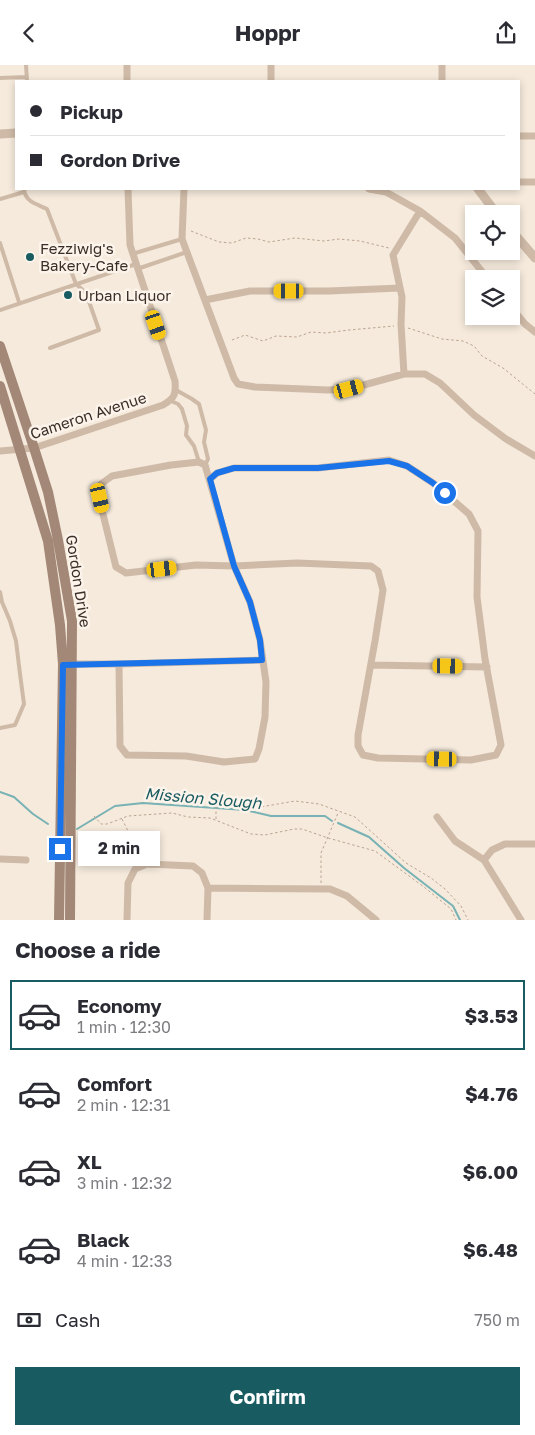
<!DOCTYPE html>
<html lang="en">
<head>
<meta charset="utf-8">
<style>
	:root { --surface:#fff; --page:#f2f2f3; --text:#2b2b33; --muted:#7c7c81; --line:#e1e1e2; --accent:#185b61 }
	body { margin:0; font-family:"Golos Text",sans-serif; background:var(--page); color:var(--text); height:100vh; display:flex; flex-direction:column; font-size:19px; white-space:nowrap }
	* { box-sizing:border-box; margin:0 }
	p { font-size:16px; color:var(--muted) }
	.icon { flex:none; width:28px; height:28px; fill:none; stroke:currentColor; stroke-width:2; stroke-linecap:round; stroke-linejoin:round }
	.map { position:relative; height:855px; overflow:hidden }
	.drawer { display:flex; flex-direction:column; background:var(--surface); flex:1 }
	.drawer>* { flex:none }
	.banner { position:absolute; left:15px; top:15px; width:505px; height:110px; border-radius:0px; box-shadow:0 2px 8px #0003; display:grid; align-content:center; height:110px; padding:0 15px; background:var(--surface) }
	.tools { position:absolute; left:465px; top:140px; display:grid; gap:10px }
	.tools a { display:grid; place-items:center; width:55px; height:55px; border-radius:0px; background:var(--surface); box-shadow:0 2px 8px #0003; font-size:25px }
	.end { position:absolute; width:22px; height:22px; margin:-11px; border:6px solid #1a73e8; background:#fff; box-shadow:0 0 0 2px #fff }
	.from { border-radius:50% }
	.bubble { position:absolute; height:35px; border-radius:0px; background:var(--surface); box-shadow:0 2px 8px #0003; font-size:16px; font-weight:700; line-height:35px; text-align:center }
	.car { position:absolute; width:15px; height:30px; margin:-15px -8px; border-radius:6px; box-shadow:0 0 4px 1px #0007; background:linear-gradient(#f5c518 24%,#345 0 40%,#f5c518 0 76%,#345 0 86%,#f5c518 0) }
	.banner b { display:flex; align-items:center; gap:18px; height:48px; font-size:19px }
	.banner b+b { border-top:1px solid var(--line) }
	.banner i { width:12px; height:12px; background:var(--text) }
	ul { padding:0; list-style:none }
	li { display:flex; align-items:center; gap:15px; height:70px; margin:0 10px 8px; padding:0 5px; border:2px solid transparent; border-radius:0px }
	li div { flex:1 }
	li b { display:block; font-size:19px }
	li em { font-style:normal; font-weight:700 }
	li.current { border-color:var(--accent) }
	li>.icon { width:45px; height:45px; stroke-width:1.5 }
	h2 { padding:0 15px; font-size:22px; line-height:60px }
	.pay { display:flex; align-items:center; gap:12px; height:55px; padding:0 15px; font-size:19px }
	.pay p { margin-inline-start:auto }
	.button { display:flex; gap:10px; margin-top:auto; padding:10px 15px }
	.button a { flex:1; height:58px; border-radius:0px; background:var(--accent); color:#fff; font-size:20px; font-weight:700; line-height:58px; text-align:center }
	header { display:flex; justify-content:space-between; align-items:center; height:65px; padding:0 15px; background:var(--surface); font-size:22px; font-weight:700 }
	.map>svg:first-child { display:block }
</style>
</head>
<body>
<header><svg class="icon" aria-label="back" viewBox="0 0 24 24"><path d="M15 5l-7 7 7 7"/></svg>Hoppr<svg class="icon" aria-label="share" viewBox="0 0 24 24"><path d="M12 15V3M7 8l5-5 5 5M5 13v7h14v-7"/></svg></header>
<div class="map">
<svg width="535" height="855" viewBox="0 0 535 855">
	<rect width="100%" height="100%" fill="#f5eadc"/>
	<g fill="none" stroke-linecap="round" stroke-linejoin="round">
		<path stroke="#78b2b5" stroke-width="2" d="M0,727L14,732L33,749L48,759
			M338,758L369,772L404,803L453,841L460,855
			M77,764L115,741L143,738L245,745L271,751H325L332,756"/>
		<path stroke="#bba490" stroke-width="1" stroke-dasharray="2.5 2.5" stroke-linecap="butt" d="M191,166L219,177L232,178L246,173L258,174L269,177L295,173L324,176L339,174L360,176L389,183
			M408,263L442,274L463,276L474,281L482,291L503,303L535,329
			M232,275L245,270L263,276L276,271L297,272L311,267L326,268L349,265L394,261
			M94,751L101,759H107L128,751L172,748L188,752L210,753L251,769L265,770L294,764H302L328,773L375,786L424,822L451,844L456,855
			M122,754L131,772L137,794
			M216,754V740L246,741L255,743L295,736L319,739L355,752L406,798L431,813L445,824L461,841L468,855
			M321,818V788L338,748"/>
		<path stroke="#cfbaa7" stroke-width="4" d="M26,0L27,16
			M0,13L27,12
			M24,124C25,137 37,139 47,144L76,219L86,228L99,265L50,283
			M0,134L24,127
			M0,178L19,237
			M132,189L182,174
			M137,204L187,187
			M0,245L136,199
			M176,325L192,334L199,339L206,365L204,377L208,394L205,400
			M171,336L178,339L182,344L187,361L186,370L194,381L199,397
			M0,527L2,537L10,556L16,576L20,609L24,639L15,660L0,663"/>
		<path stroke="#cfbaa7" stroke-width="7" d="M127,0V16
			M271,16V0
			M442,16V0
			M519,71H535
			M519,117H535
			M184,124L182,174L234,313L238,319L255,322L328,325L349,324L404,309H425L440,318L474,350L506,374L535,391
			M369,124L386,127L420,146L455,173L488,214
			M205,235L250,226H329L400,223
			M511,242L525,259L535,267
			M404,309L401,259L402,232L393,190L420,146
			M0,386L34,383L163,340C175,333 176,329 175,316L130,180L128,124
			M210,414L217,408L234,403H318L389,395L407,401L433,418L469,449L478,466L477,532L485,594L501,680L496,690L471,695L378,693L363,690L358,681V670L375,576L383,525L378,506L371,501L297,498L234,501L196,500L126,508L116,502L99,433L101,419L112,411L171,400L199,397L205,400L234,501L250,537L260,575L266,617L265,652L259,684L255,694L224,697L186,691L127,690L120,681L119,599L262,595
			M70,599H119
			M371,600L487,602
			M437,752L455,776L484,795L521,855
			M0,794L26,795
			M484,795L492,785L505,779H535
			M208,823L330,824L347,831L376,855
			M127,855L128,818L135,804L147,799L193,801L202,808L208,823L207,855"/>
		<path stroke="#cfbaa7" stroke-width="9" d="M0,69L16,68
			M478,124L497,149
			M511,165L535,193"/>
		<path stroke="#a38877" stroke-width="10" d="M0,281L34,383L48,427L58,475L72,556L70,855
			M0,321L48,476L60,560L63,599L59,855"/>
	</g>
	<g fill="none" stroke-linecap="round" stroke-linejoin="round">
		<path stroke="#1a73e8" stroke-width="6" d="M60,784L63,600L262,595L260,575L250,537L234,501L210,414L217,408L234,403H318L389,396L407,401L433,418L445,428"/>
	</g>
	<g fill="#185b61" stroke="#fcf4ea" stroke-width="2">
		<circle cx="30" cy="192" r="5"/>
		<circle cx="68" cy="230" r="5"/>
	</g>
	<g text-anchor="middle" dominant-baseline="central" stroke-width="5" stroke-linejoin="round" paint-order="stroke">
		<g font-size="15" fill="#3a2e28" stroke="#fcf4ea" text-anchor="start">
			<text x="40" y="183">Fezziwig's<tspan x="40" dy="17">Bakery-Cafe</tspan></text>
			<text x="78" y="230">Urban Liquor</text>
		</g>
		<g font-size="15" fill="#3a2e28" stroke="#fcf4ea">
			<text transform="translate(88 350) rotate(-18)">Cameron Avenue</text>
			<text transform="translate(79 516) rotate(81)">Gordon Drive</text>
		</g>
		<g font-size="16" font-style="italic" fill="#185b61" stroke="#fcf4ea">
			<text transform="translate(203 733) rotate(5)">Mission Slough</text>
		</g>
	</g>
</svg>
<div class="tools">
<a><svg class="icon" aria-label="locate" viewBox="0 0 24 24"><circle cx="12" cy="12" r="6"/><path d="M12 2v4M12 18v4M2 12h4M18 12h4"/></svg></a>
<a><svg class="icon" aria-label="layers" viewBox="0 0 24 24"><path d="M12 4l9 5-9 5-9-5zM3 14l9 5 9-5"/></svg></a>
</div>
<i class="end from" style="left:445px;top:428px"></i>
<i class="end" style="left:60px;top:784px"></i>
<div class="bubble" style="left:78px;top:766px;width:82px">2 min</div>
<i class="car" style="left:289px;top:226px;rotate:270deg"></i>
<i class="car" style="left:156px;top:260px;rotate:161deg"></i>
<i class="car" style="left:349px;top:324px;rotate:75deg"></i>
<i class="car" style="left:100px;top:433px;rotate:167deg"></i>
<i class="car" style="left:162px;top:504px;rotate:83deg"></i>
<i class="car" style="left:448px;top:601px;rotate:91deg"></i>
<i class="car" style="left:442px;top:694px;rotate:271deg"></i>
<div class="banner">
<b><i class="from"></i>Pickup</b>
<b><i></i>Gordon Drive</b>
</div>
</div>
<section class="drawer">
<h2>Choose a ride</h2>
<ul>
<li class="current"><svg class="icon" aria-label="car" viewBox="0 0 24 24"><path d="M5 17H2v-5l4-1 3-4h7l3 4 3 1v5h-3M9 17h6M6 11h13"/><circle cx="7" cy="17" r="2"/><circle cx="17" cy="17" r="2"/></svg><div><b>Economy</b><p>1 min · 12:30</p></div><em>$3.53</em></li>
<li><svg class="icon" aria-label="car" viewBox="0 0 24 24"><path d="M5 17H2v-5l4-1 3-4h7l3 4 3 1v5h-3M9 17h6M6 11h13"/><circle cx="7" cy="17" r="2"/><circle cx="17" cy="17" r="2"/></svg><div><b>Comfort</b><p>2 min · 12:31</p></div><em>$4.76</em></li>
<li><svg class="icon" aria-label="car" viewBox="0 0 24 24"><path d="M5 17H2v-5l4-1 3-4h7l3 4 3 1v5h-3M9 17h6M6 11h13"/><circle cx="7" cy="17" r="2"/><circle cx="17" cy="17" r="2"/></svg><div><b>XL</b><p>3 min · 12:32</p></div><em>$6.00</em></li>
<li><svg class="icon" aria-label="car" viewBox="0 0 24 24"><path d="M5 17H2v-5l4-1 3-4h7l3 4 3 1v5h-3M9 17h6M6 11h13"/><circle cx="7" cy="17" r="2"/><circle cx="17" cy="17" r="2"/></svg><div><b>Black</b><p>4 min · 12:33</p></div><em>$6.48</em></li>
</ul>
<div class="pay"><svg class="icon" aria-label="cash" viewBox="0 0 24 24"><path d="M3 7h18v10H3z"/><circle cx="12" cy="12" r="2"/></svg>Cash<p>750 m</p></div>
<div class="button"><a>Confirm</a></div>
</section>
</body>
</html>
